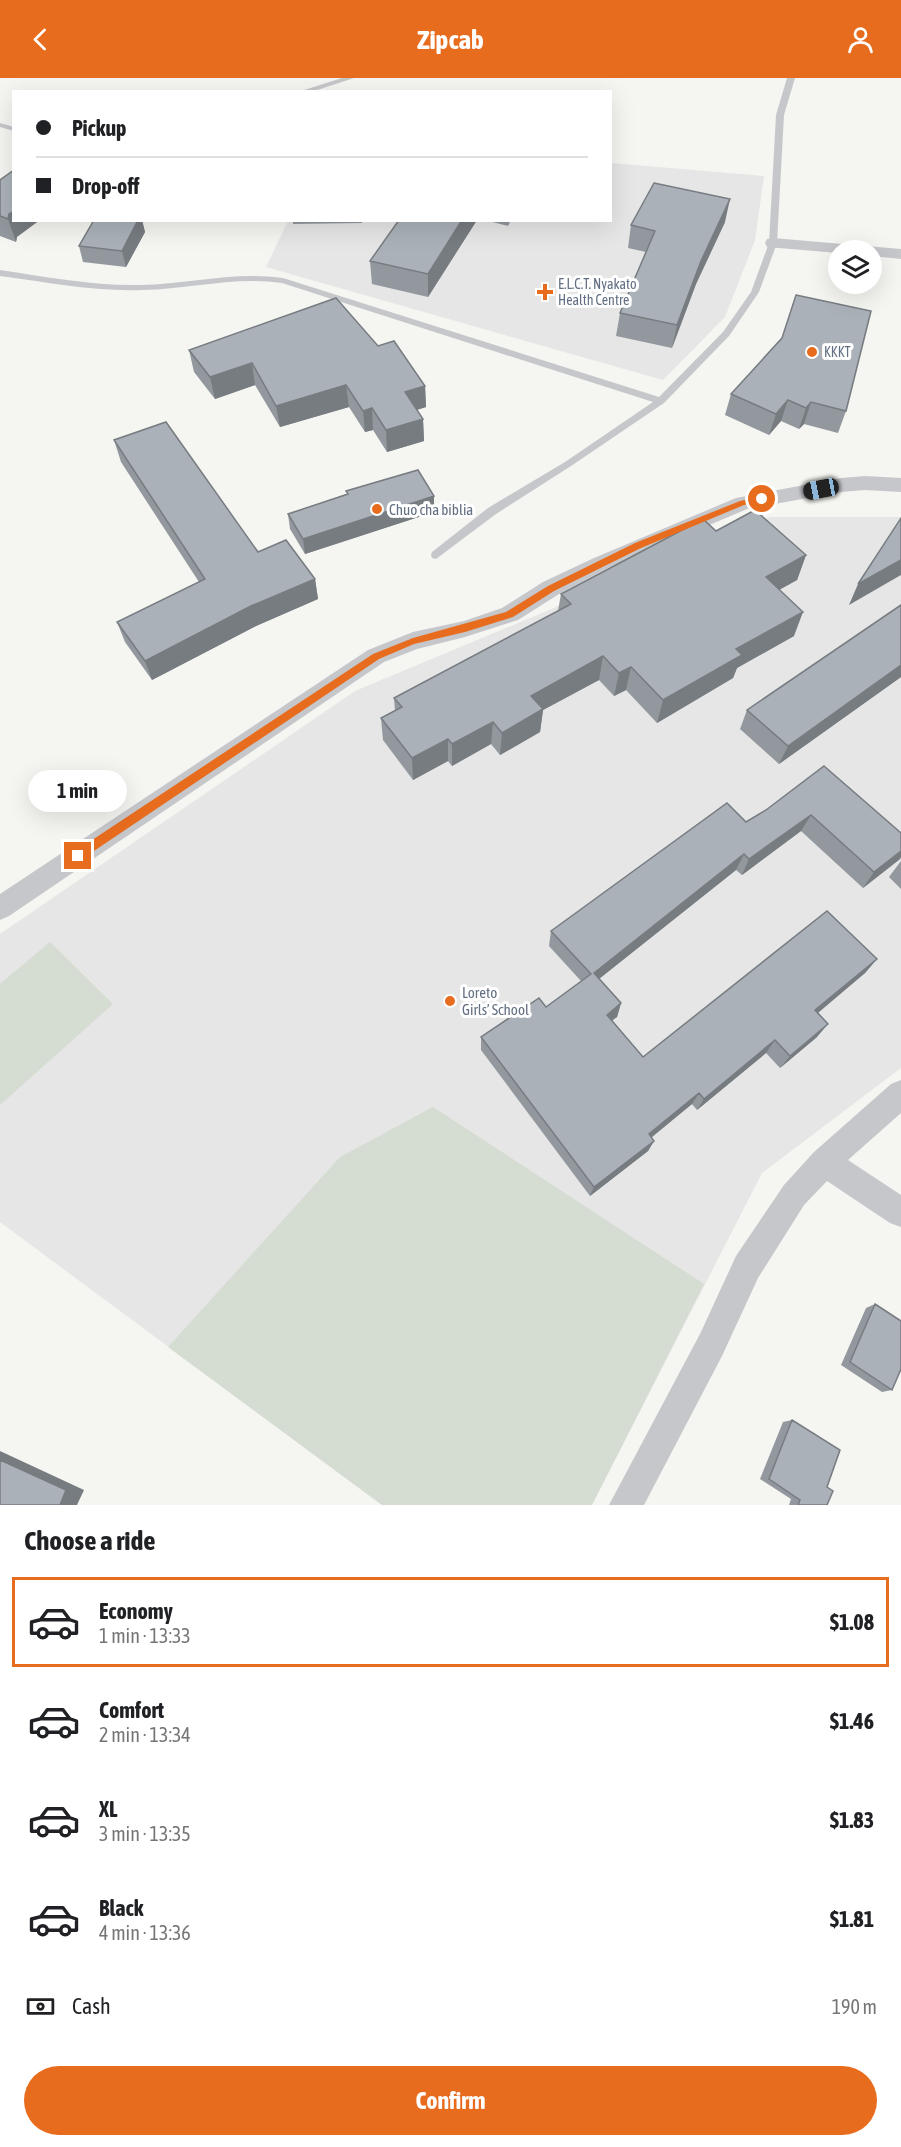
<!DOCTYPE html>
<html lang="en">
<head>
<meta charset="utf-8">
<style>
	:root { --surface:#fff; --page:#f6f6f6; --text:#202124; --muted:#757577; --line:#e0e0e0; --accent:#e86c1e }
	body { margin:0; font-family:"Asap Condensed",sans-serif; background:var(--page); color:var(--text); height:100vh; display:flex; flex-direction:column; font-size:22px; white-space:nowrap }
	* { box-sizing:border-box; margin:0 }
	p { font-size:20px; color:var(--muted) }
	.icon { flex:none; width:33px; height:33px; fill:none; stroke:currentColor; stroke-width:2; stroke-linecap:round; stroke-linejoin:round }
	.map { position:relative; height:1427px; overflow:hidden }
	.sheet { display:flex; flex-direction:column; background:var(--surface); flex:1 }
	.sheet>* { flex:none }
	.banner { position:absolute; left:12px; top:12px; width:600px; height:132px; border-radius:0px; box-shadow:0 6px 24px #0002; display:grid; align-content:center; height:132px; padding:0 24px; background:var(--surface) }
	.controls { position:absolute; left:828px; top:162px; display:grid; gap:12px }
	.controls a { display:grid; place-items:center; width:54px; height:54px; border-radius:50%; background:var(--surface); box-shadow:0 6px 24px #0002; font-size:30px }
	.end { position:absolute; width:27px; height:27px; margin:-14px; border:8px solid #e86c1e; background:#fff; box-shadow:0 0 0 3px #fff }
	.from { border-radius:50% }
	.bubble { position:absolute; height:42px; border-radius:21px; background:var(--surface); box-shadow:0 6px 24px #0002; font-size:20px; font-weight:700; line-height:42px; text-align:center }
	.car { position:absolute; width:18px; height:36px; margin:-18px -9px; border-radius:8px; box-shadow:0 0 4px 2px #0007; background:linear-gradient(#222 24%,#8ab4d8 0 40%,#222 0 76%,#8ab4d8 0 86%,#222 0) }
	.banner b { display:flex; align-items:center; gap:21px; height:57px; font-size:22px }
	.banner b+b { border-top:2px solid var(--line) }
	.banner i { width:15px; height:15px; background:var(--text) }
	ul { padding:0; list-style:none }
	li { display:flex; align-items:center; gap:18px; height:90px; margin:0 12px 9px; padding:0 12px; border:3px solid transparent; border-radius:0px }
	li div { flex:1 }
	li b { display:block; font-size:22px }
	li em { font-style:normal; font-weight:700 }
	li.selected { border-color:var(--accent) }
	li>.icon { width:54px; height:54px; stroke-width:1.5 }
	h2 { padding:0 24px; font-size:27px; line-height:72px }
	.pay { display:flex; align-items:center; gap:15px; height:66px; padding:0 24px; font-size:22px }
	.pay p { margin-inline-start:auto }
	.button { display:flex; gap:12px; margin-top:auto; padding:12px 24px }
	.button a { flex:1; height:69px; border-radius:36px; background:var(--accent); color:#fff; font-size:24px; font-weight:700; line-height:69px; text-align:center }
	header { display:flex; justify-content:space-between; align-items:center; height:78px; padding:0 24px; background:var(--accent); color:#fff; font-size:27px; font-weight:700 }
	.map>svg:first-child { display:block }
</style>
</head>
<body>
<header><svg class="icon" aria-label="back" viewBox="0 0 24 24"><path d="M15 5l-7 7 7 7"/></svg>Zipcab<svg class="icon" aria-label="person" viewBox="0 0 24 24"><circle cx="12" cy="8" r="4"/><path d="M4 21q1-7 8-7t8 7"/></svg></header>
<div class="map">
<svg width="901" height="1427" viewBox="0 0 901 1427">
	<rect width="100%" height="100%" fill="#f5f5f1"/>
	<path fill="#e5e6e5" d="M611,85L764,98L755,162L725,239L663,302L266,189L288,143L610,142Z
		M770,439H901V990L762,1095L592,1427H382L0,1144V856L355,613L554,530L696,459Z"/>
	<path fill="#d5dcd2" d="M50,864L113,926L0,1027V906Z
		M433,1029L704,1206L592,1427H382L168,1269L340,1079Z"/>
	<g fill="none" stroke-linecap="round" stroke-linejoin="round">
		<path fill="#c5c7cb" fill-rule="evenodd" d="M342,0H354L311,14H298Z
			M787,0H795L784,37L777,165L759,214L729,258L664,325L571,388L496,436L436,481L432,480L431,477L432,474L488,430L565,384L653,324L282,205C235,198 190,211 143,212C95,214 47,204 0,198V192C47,199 94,208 141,207C189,206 235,193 283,200L659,319L723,254L751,214L769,165L776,37Z
			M0,45L14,49V53L0,49Z"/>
		<path fill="#c5c7cb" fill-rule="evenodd" d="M773,160L901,171V181L872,178V172H838V175L767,169L765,165L767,161Z
			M865,398L901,400V414L865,412L841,414L747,431L608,490L559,516L518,542L465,559L417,571L384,584L9,838L0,842V816L368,572L413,554L464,543L502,530L543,504L594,480L736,420L841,400Z
			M901,1002V1035L848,1082L901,1117V1149L890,1145L827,1103L804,1127L758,1200L722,1278L644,1427H609L700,1256L736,1178L784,1107L814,1074L891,1006Z"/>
	</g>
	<path fill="#92989e" d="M0,102L17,159L16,164L0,158Z
		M94,142H142L145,154L126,189L83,184L79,168Z
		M293,142H362V145L293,146Z
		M477,142L428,219L372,206L370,183Z
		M485,142H511L508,148Z
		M725,144L696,206L672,270L616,258L620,235L646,174L628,170L631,147Z
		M782,260L846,333L838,355L804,346L799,351L781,343L769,357L725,337L731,316Z
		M378,268L425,308L426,329L417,332L423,341L424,363L387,374L373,352L365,354L349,329L280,349L255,307L215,321L194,294L189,272Z
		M114,362L258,474L315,501L318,521L256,548L152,602L125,564L117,544L199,504L121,384Z
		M346,413L434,418V434L305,476L290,451L288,436L347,416Z
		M716,453L806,477L797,502L779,512L794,558L737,590L733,600L657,645L626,612L614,618L599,602L543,632L540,654L500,677L491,666L452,688L448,683L413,702L383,662L381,640L395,633L394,620L558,533L561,516Z
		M901,527V599L779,686L740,651L747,632Z
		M824,688L901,755V779L900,781L863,810L801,753L742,797L736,792L599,901L621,925L617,939L612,942L643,979L877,881L865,895L817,935V959L780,990L766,975L697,1032L692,1026L651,1060L654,1063L648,1073L590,1118L481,972V959L546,929L581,903L549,868L551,853L766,732Z
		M901,783V811L889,799Z
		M875,1226L892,1312L882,1314L841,1287L866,1230Z
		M792,1342L827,1409V1427H789L791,1421L760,1401L783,1344Z"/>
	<path fill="#777c81" d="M730,121L725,144L696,206L672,270L677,247L701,183Z
		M14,133V142H40L17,159L16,164L8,141L9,136Z
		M138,142H142L145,154L126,189L122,173Z
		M462,142H477L428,219V196Z
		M252,285L255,307L215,321L210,299Z
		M346,307L349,329L280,349L276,328Z
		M425,308L426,329L406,335L405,314Z
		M788,322L781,343L769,357L776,336Z
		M811,324L804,346L799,351L806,330Z
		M372,330L373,352L365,354L363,333Z
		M423,341L424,363L387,374L386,352Z
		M434,418V434L305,476L303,461Z
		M806,477L797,502L757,524L766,499Z
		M901,482V497L849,527L858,506Z
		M315,501L318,521L256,548L152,602L145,583L251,528Z
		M803,534L794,558L737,590L733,600L657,645L663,622L736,571Z
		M603,578L599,602L543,632L540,654L500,677L502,655L531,618Z
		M901,587V599L779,686L788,668Z
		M631,589L626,612L614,618L619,595Z
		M493,644L491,666L452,688V666Z
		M448,661V683L413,702L412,680Z
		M811,737L801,753L742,797L749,781Z
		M901,773V779L900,781L863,810L874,794Z
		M744,776L736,792L590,908L594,895Z
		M877,881L865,895L805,946L815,932Z
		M621,925L617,939L602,950L607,937Z
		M828,946L817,959L780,990L790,978Z
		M775,962L766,975L697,1032L704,1021Z
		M699,1015L692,1026L643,1066L649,1056Z
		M654,1063L648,1073L590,1118L594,1109Z
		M0,1373L84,1412L77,1427H60L0,1382Z"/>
	<path fill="#aab1b8" stroke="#777c81" stroke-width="1.5" d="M14,92V133L9,136L8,141L0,138V102Z
		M654,105L730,121L701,183L677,247L620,235L655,153L631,147Z
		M94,142H138L122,173L79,168Z
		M399,142H462L428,196L370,183Z
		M796,217L871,233L846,333L811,324L806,330L788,322L776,336L731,316L782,260Z
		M336,220L378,268L394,263L425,308L405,314L423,341L386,352L372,330L363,333L346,307L276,328L252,285L210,299L189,272Z
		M166,344L258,474L286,462L315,501L251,528L145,583L117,544L205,501L114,362Z
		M418,392L434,418L303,461L288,436L348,416L346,413Z
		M755,432L806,477L766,499L803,534L736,571L742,577L663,622L631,589L619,595L603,578L531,618L543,631L502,655L493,644L452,666L448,661L412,680L381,640L402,629L394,620L571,526L561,516L703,441L716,453Z
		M901,440V482L858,506Z
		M901,527V587L788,668L747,632Z
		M824,688L901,755V773L874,794L811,737L749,781L744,776L594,895L621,925L607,937L643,979L827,833L877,881L815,932L828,946L790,978L775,962L704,1021L699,1015L649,1056L654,1063L594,1109L481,959L539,920L546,929L591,896L551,853L727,725L746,744L766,732Z
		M875,1226L901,1243V1291L892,1312L850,1284Z
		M792,1342L840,1372L827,1409L833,1413L827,1427H798L800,1422L769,1401Z
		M0,1382L66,1412L60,1427H0Z"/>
	<path fill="#e86c1e" d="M762,418L765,419V423L744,427L641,470L554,513L513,539L465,554L414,566L379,581L82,781H74V774L373,576L413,560L506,534L548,508L635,465L740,423Z"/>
	<g fill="#e86c1e" stroke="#fff" stroke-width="2">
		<path d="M542 205h6v6h6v6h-6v6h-6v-6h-6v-6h6z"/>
		<circle cx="812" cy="274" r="6"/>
		<circle cx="377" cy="431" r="6"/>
		<circle cx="450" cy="923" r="6"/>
	</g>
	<g text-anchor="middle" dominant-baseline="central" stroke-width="6" stroke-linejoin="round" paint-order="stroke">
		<g font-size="14" fill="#637083" stroke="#fff" text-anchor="start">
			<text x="558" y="206">E.L.C.T. Nyakato<tspan x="558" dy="16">Health Centre</tspan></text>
			<text x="824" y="274">KKKT</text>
		</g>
		<g font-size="15" fill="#637083" stroke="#fff" text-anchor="start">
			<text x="389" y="431">Chuo cha biblia</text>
			<text x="462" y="914">Loreto<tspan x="462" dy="17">Girls’ School</tspan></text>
		</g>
	</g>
</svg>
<div class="controls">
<a><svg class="icon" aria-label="layers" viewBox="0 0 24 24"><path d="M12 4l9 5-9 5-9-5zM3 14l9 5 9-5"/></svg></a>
</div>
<i class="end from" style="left:762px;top:421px"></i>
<i class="end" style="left:78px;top:778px"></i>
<div class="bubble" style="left:28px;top:692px;width:99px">1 min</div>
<i class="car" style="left:821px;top:411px;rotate:259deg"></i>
<div class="banner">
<b><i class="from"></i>Pickup</b>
<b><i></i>Drop-off</b>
</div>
</div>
<section class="sheet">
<h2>Choose a ride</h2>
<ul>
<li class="selected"><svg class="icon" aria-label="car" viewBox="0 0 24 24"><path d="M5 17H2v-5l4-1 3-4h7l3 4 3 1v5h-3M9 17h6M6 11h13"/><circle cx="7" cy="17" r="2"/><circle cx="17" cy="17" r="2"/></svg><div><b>Economy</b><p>1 min · 13:33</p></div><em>$1.08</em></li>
<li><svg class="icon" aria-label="car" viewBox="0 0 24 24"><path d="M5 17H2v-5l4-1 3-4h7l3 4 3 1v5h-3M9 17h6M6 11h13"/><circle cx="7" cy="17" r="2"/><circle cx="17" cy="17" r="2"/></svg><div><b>Comfort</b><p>2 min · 13:34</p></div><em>$1.46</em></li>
<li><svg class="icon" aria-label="car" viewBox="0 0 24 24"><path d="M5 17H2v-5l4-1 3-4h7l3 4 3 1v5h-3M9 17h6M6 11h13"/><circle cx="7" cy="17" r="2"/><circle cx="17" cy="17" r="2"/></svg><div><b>XL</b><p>3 min · 13:35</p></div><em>$1.83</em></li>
<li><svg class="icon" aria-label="car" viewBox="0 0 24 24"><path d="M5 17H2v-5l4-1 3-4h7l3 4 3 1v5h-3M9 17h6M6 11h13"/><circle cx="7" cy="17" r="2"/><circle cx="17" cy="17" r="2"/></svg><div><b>Black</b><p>4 min · 13:36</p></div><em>$1.81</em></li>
</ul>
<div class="pay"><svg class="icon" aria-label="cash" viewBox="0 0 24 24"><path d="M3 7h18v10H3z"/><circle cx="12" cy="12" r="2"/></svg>Cash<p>190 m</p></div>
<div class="button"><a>Confirm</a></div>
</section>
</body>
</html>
